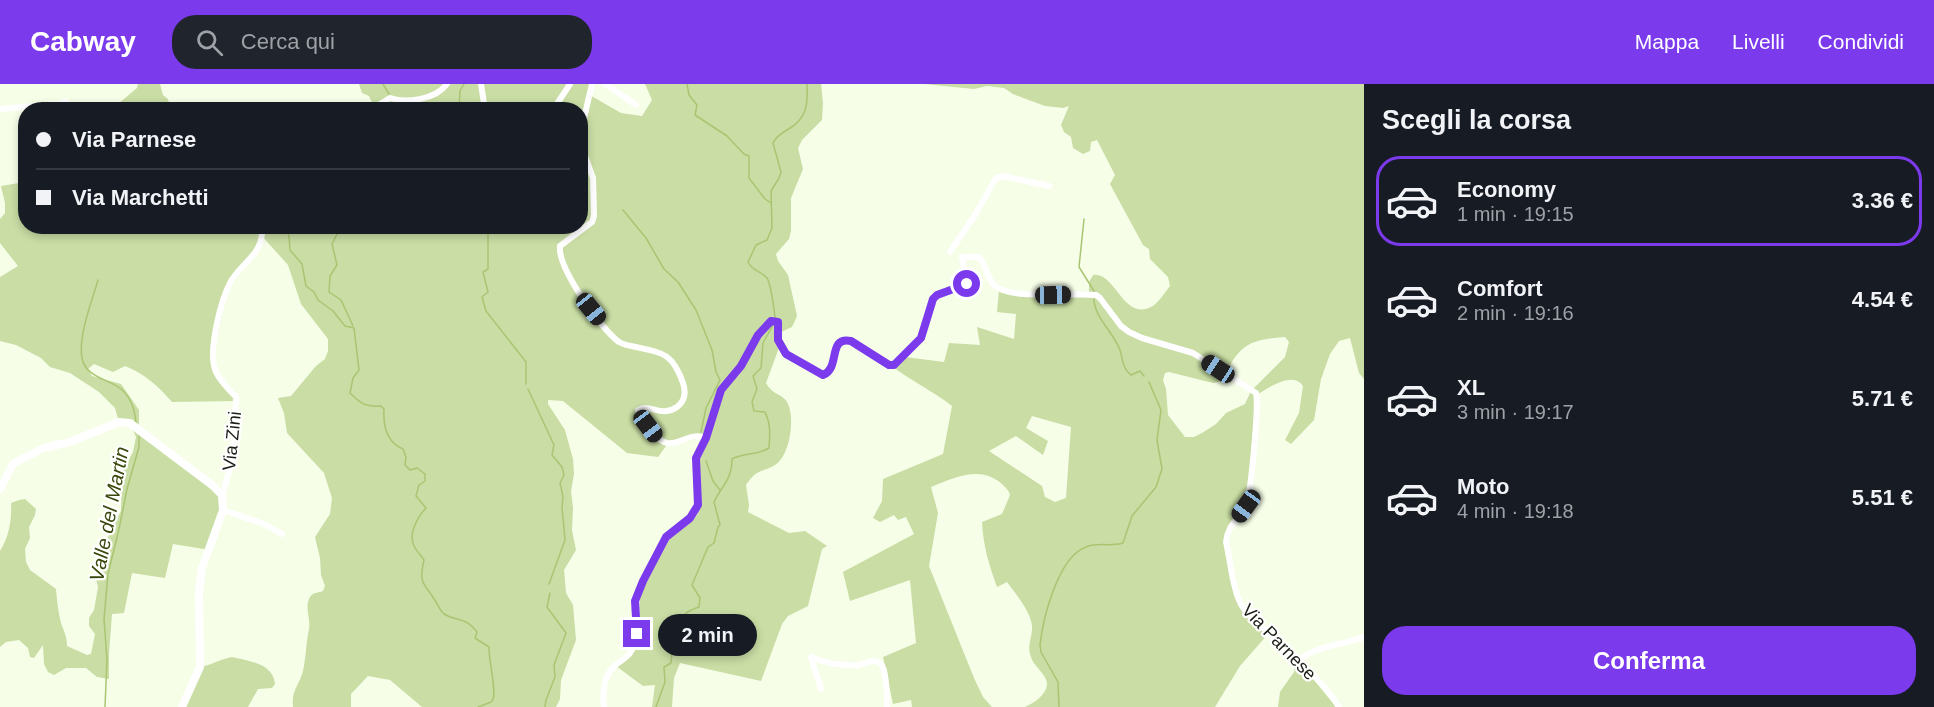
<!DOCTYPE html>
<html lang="it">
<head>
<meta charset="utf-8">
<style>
	:root { --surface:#171b24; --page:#20242c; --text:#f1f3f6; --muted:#9ea1a6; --line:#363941; --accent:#7c3aed }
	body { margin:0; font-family:Helvetica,sans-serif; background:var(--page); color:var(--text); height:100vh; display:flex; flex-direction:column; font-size:22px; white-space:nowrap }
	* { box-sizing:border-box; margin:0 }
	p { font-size:20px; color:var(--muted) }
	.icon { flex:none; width:33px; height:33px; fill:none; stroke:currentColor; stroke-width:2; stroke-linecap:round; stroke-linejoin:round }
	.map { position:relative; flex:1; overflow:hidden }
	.side { display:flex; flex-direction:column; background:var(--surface); width:570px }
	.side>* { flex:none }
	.top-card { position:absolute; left:18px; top:18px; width:570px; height:132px; border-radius:24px; box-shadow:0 3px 9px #0003; display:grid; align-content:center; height:132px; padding:0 18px; background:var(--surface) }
	.end { position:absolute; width:27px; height:27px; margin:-14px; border:8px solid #7c3aed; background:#fff; box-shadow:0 0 0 3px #fff }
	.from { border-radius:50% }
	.bubble { position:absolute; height:42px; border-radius:21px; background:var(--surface); box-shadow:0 3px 9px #0003; font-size:20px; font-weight:700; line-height:42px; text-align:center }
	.car { position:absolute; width:18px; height:36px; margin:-18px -9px; border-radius:8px; box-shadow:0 0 4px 2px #0007; background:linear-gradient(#222 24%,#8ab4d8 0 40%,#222 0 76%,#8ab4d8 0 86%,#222 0) }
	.top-card b { display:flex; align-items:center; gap:21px; height:57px; font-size:22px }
	.top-card b+b { border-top:2px solid var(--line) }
	.top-card i { width:15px; height:15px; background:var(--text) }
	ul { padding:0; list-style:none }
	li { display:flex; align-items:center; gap:18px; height:90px; margin:0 12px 9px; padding:0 6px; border:3px solid transparent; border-radius:24px }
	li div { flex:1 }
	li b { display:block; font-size:22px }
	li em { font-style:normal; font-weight:700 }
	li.active { border-color:var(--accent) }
	li>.icon { width:54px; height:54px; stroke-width:1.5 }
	h2 { padding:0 18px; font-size:27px; line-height:72px }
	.button { display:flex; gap:12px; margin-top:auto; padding:12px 18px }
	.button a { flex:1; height:69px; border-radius:24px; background:var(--accent); color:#fff; font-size:24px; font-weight:700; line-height:69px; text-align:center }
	header { display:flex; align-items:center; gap:36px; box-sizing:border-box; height:84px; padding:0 30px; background:var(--accent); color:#fff }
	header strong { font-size:28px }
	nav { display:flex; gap:33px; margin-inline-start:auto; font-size:21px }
	.search { width:420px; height:54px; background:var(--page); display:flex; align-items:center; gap:15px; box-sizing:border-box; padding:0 21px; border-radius:24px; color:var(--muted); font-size:22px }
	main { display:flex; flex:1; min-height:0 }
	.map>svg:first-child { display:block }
</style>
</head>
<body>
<header>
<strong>Cabway</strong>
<div class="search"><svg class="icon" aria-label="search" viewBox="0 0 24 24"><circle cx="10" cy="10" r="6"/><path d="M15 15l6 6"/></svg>Cerca qui</div>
<nav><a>Mappa</a><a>Livelli</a><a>Condividi</a></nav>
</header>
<main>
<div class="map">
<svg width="1364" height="623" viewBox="0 0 1364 623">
	<rect width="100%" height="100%" fill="#f6fee8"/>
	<path fill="#c9dda4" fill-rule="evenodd" d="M138,0H160L163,11L168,15L169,19L166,25H112L137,4Z
		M359,0H590L588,10L621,29L642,32L652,16L645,0H821L823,19L822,36L802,56L798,64L803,85L791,114V147L789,155L776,170L778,177L788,191L797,232L792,243L779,249L780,261L766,299C773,312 783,309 788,320C795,335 790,372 775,381C759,390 758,384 746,401L749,421L748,428L789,449L805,447L827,462L822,465L808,522L788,532L782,540L761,597L680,579L674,594L672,623H652L655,601L643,602L616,582L635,563L637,514L666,454L696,429V380L705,353L666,362L658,373L627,369L563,317L548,316V320L565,346L573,375L574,390L571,407L573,424L572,446L576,466L564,486L566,509L573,521L576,556L561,596L560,615L556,623H422L390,596L368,592L351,610V623H293C291,606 299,602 303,587C306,574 306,559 309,545C311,534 304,524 310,513C313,508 318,509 323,507L325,502L321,491L320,474L315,453L330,430L332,414L324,389L287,349L284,329L278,314L291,312L316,282L325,275L328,267V255L301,220L288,181L262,152L246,181L227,207L213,271L218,292L235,308L236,317L172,318C159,303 144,289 125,282L113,288L94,280L88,285L92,292L121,300L139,326V346L222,411L223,426L210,466L173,460L165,494L132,489L124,529L112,530L109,570V595L97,593L86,584H66L54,591L48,588L44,580L43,561L34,574L30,573L28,564L19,556L6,558L0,563V467C9,453 12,435 11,419L19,416L25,415L36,425L35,431L29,443L30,454L25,465L26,478L30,486L56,505C57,516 58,528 61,539C64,548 67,552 67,562L87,571L91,570L95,550L89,542V534L94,526L98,503L96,495L101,480L100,469L121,427L122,389L133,368L136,353L130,339L119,338L115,324L99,308L70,289L50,283L41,274L16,261L0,257V193L18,182L0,159V135L5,129V119L1,102L25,98L26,142H580V26L371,25L374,23L369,12L362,9Z
		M924,0H1364V295L1359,289L1350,254L1339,257L1330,270L1321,295L1314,336L1291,360L1285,356L1299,329L1303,302C1292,286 1267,305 1255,312L1251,408L1226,453L1237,513L1268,550L1240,582L1215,623H1025C1034,619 1046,611 1047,601C1048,591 1033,582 1031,573C1027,563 1031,557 1032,546C1034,531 1015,509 1007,498L997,503C989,481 983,461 982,438L1002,430L1010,411C1009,406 1006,404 1002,400C981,381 955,393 931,403L938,429L929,482L974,594L983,613L992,623H912L911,616L893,620L883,573L916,559L910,496L850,517L843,488L914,450L906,433L898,436L894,431L880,438L873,434L882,417L883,395L943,370L952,322C933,307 911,297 892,282L905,273L944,278L949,259L980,261L977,243L1014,255L1016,230L997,228L999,207L1089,211V198L1093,191C1115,187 1123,237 1151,223C1158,220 1165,208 1170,202L1168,193L1150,175L1149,165L1143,161L1110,100L1115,91L1097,56L1091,58L1090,67L1083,70L1073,64L1071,53L1064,48L1061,41L1069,22L1063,24L1045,22L1013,10L1004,4L987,2L974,5ZM1285,253L1289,258L1285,273L1251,307L1245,320L1226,329L1216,340L1202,349L1194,353H1185L1168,331L1166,305L1163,296L1165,289L1169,288L1213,299L1222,297C1239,261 1247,256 1285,253ZM1032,332L1071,343L1066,414L1055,418L1045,413L1042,402L989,367L1016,352L1043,371L1048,357L1026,344Z
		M232,573C248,577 273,579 275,600L272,604L258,605L248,623H182L200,583C212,581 220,575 232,573Z
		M1296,574L1336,623H1278L1280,608L1294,588Z"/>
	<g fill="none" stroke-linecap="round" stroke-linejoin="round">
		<path stroke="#aac572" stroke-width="1.5" d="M383,0L389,10
			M687,0L689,11L697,21L695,31L727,52L744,70L749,72V94L765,115L771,119
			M387,26L388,19
			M459,26L460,7L464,0
			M623,126L646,154L664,185L678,198L696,226L712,266L716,288L720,296L706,324L701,348
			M1084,135L1079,183L1094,207
			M282,142L286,145L289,152L290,166L302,180L306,202L314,208L318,216L333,227L345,242L354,244L359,286L353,294L350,309C360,319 365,323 381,322L384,325C383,342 386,358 403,365L406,373L405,381L410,386L417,384L425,390V397L419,401L416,412L426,424C419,431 409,448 413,459C414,465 421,471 424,476C418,502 425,499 436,518C439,523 440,527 444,530C457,538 465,532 477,548L475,554L489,563C488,574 498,611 492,617C489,620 482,621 478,623
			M341,142L332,160L337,181L330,192L329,208L341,216L353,242
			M488,142V185L483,188L488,208L482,213L486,227L526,278V300
			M98,196C92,217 78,252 82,274C86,294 109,295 121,305C131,313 135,327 136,339
			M1094,215C1094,233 1114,249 1120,266C1123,276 1122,284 1131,291L1140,287L1144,292
			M775,233C774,225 771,200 767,194C761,187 752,187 748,178L756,161L767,156L772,144L771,107L779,94L781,88L773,59C776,53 780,50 787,46C807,35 808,21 807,0
			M528,305L554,361L552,371L562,383L564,391L560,399L563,413L562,423L565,456L549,500
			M706,377L713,397L720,406
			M105,623L107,575L104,535L108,490L119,445L127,405L139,363V352
			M545,623L546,616L555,593L554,581L566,549L547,523L550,509
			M656,623L665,598L664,583L671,579L673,561L684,550C677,535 683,528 699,523L700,514L692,501L708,463L714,459L718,443L720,441L714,418C722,401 732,396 732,375C744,369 758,371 769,364C770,350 771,340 765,328L754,327L752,318L757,305L753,292L761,284L763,259L773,241
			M1059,623L1058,598L1041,568L1040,561C1043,534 1058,473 1086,463C1098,458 1111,463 1123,459L1132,432L1156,403L1162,385L1157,356L1161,326L1149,298"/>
		<path stroke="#fff" stroke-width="6" d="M481,0L485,26
			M592,0L584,34L583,50V66L593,94L594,132L592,138L560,162C557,183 601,245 619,258C624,261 630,262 636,263C664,269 673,270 683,299C686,308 685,317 677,323C661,334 650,319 638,326C640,333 646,339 651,346C673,376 683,345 706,354
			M605,0L636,21
			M0,25L58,20L66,17
			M370,26L390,14C407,20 436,15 447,0
			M553,26L570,0
			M950,168L975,131L996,94L1003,92L1049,102
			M222,411C234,379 235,347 236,313C229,306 220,297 216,288C207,269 221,215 231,197C244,176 264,170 262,142
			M223,426L264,440L282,450
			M1298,577C1312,563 1345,560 1364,553
			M821,605L811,573C824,579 843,582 858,581C866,580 873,573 881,580C887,587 887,614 887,623
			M604,623C602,609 604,589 617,580C626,573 632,570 635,559C641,543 633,525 638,508L666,453L694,430L698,421V413L696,374L706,354L721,306L741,282L758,251L771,237L778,238V256L786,270L823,291C841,284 827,252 851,257L889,281H894L921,254L933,215L937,211L967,200L962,173H979C987,181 986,193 994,201C1011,217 1073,208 1096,211L1100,214L1121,242L1129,248L1142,254L1193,269L1256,309C1259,321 1251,410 1246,421C1239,434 1227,442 1226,458C1230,475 1232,500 1239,516C1243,527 1254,536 1263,544C1288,569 1321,593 1339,623"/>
		<path stroke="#fff" stroke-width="8" d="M0,405L13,380L43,364L70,358L119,338L130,339L139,346L212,401L222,411L223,426L202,484L199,508L200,583L182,623"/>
	</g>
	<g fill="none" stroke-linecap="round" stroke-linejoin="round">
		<path stroke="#7c3aed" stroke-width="8" d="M637,550L635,517L643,497L666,453L690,434L698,421L696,374L706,354L721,306L741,282L758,251L771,237L778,238V256L786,270L823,291C841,284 827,252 851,257L889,281H894L921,254L933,215L937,211L967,200"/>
	</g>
	<g text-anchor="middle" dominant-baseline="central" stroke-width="4.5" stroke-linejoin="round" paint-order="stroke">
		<g font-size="18" fill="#1c1f17" stroke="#fff">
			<text transform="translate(232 357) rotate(-84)">Via Zini</text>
			<text transform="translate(1279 558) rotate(46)">Via Parnese</text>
		</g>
		<g font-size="20" font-style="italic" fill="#38480b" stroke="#fff">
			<text transform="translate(109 430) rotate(-79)">Valle del Martin</text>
		</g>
	</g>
</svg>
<i class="end from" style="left:967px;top:200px"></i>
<i class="end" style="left:637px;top:550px"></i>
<div class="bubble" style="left:658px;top:530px;width:99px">2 min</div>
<i class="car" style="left:1053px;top:211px;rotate:89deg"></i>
<i class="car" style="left:591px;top:225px;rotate:141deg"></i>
<i class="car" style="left:1218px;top:285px;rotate:303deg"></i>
<i class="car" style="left:648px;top:342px;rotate:143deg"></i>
<i class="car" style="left:1246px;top:422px;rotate:216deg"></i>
<div class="top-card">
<b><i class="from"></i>Via Parnese</b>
<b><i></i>Via Marchetti</b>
</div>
</div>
<section class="side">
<h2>Scegli la corsa</h2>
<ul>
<li class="active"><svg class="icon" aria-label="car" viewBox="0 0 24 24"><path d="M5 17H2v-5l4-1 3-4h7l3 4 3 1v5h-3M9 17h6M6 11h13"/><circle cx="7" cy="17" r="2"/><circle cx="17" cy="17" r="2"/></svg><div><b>Economy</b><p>1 min · 19:15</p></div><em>3.36 €</em></li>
<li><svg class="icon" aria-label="car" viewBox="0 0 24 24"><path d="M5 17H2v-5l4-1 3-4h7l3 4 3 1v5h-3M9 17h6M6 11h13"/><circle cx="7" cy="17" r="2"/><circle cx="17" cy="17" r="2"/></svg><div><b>Comfort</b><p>2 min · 19:16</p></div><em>4.54 €</em></li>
<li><svg class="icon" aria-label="car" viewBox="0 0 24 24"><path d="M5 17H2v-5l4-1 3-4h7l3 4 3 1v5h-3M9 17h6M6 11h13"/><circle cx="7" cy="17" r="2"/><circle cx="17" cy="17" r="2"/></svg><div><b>XL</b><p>3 min · 19:17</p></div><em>5.71 €</em></li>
<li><svg class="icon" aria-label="car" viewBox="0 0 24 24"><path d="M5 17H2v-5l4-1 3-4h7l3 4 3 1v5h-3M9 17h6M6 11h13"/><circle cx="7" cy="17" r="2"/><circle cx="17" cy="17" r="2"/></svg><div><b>Moto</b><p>4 min · 19:18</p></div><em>5.51 €</em></li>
</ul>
<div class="button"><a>Conferma</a></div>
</section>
</main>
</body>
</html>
